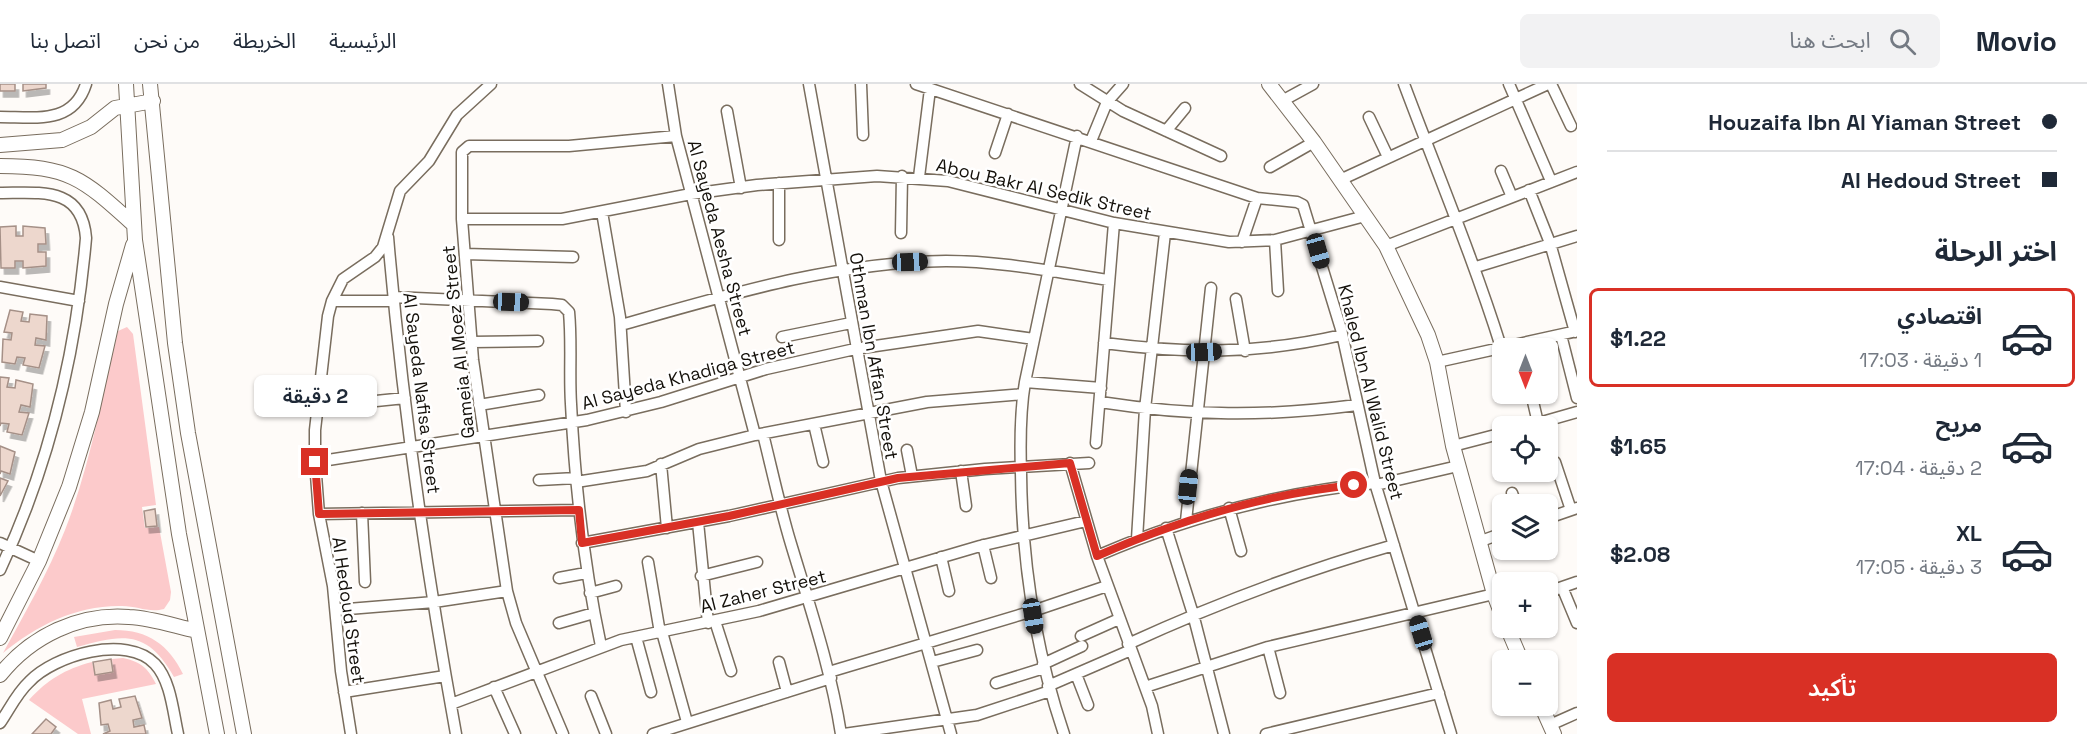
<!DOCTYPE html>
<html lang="ar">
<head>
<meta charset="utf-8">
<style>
	:root { --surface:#fff; --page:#f2f2f3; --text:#1f2937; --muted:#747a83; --line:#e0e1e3; --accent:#d93025 }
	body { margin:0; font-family:"Space Grotesk","Noto Sans Arabic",sans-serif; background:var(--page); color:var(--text); direction:rtl; height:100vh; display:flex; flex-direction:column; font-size:22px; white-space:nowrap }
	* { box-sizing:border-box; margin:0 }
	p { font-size:20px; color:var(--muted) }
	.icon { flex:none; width:33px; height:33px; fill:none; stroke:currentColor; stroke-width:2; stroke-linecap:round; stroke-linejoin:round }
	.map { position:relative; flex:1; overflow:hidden; direction:ltr }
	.details { display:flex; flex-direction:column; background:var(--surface); width:510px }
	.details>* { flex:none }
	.guide { display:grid; align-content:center; height:132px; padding:0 30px; background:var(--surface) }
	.needle { width:39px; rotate:180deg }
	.tools { position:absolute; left:1492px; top:254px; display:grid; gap:12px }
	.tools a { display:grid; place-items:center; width:66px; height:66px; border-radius:9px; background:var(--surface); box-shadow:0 2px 4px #0004; font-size:30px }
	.end { position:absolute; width:27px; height:27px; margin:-14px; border:8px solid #d93025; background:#fff; box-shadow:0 0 0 3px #fff }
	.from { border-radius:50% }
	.bubble { position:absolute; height:42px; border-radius:9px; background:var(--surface); box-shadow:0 2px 4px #0004; font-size:20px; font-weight:600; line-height:42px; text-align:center; direction:rtl }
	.car { position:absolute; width:18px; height:36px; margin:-18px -9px; border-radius:8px; box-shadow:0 0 4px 2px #0007; background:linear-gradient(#222 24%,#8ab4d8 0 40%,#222 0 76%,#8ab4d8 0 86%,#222 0) }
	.guide b { display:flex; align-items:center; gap:21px; height:57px; font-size:22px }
	.guide b+b { border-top:2px solid var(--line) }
	.guide i { width:15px; height:15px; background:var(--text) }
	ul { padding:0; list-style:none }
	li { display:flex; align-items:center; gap:18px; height:99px; margin:0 12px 9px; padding:0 18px; border:3px solid transparent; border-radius:9px }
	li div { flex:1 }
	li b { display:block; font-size:22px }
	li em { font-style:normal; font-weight:600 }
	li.current { border-color:var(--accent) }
	li>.icon { width:54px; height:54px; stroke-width:1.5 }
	h2 { padding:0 30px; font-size:27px; line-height:72px }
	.button { display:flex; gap:12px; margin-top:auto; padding:12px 30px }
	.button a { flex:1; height:69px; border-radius:9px; background:var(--accent); color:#fff; font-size:24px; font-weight:600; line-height:69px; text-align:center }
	header { display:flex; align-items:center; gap:36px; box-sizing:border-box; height:84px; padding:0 30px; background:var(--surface); border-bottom:2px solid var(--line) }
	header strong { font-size:28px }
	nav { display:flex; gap:33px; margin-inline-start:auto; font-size:21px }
	.search { width:420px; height:54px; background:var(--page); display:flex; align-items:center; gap:15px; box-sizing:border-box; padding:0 21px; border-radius:9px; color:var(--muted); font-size:22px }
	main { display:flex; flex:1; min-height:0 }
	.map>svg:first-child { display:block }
</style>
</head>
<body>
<header>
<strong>Movio</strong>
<div class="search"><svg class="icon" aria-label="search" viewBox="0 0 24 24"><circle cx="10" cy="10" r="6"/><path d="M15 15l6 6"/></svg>ابحث هنا</div>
<nav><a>الرئيسية</a><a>الخريطة</a><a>من نحن</a><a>اتصل بنا</a></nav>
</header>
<main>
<section class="details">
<div class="guide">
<b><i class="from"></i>Houzaifa Ibn Al Yiaman Street</b>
<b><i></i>Al Hedoud Street</b>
</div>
<h2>اختر الرحلة</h2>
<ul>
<li class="current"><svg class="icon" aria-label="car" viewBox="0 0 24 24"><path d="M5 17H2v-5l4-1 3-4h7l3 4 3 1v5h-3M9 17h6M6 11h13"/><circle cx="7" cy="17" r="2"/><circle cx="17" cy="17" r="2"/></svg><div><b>اقتصادي</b><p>1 دقيقة · 17:03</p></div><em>$1.22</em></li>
<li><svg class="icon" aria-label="car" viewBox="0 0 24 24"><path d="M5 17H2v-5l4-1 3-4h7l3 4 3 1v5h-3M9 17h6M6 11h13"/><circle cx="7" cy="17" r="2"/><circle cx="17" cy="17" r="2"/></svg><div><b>مريح</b><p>2 دقيقة · 17:04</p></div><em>$1.65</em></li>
<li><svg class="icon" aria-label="car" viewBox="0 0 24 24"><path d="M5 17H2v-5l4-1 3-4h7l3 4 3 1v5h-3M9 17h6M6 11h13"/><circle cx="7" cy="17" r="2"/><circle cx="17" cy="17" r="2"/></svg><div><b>XL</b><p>3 دقيقة · 17:05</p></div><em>$2.08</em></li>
</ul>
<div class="button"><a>تأكيد</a></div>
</section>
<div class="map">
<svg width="1577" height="650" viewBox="0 0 1577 650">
	<defs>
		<filter id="shadow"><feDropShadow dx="3.5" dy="6" stdDeviation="0" flood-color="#0004"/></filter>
	</defs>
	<rect width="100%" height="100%" fill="#fefbf8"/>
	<path fill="#fccacb" d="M127,243L133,250L156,421L142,423L145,444L159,443L171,508L170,516L164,525C149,529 137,522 122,522C77,521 37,541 3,569C25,529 48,489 65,446C90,382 102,313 118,247Z
		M115,546C148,546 169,561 183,590L174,593C148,547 125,549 77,563L74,553Z
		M123,574C141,578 148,584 156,600L82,615L91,650H78L29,616C47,596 65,585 92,578L95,591L113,588L112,575Z"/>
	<path fill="#edd7cd" stroke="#a59087" stroke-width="1.5" filter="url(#shadow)" d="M0,0H15V7H0Z
		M23,0H46V4L23,7Z
		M16,142V152H23V142L45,144L46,160H38V168H46V182L23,184V177H15V184H1L0,143Z
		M10,226L23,228L21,237L29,238L30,230L47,232L46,256L36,254L35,261L45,262L39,284L23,281L25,274L17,273L15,280L2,278L3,255L11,256L12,249L4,248Z
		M0,293L9,294L7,303L15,304L16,296L33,300L30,323L21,321L19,328L29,329L22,351L7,348L9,340L1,339L0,342Z
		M0,362L15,368L10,390L1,387L0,390Z
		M0,394L8,397L0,412Z
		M155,425L157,442L146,443L144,427Z
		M111,575L113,588L95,591L93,578Z
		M135,612L142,634L133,636L134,643L144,641L146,650H103L110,647L108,640L101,641L99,619L111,616L113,625L121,623L119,615Z
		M46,635L56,643L51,650H32Z"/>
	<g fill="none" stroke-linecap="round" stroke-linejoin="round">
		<g stroke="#796d5e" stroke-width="13">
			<path id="minor" d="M668,0L676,52L755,351
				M809,0L881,397L951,650
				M861,0L863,51
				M916,0L1257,114L1297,118L1303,121L1341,245L1375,399L1451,650
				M1080,0L1123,27L1221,72
				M1404,0C1437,88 1473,174 1501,263
				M1509,0L1551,97
				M1551,0L1571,42
				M1282,17L1313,0
				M727,27L741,104
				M0,33C35,33 73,41 86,0
				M1369,33L1388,73
				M1166,47L1185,24
				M1091,57L1107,18L1123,0
				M995,69L1008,30
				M1270,83L1314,58
				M1501,87L1512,113
				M919,93L930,5
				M1340,96L1548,0
				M779,99V156
				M1529,106L1550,159L1575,248
				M0,109C40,109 82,102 86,154C76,269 49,382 0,486
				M602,128L620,233L626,328
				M462,135H562L691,110L757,101L877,92L948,97L1114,139L1229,158L1275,156L1365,132
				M901,149L902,92
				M388,153C402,319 426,485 456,650
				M1275,156L1278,207
				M1242,158L1257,114
				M1386,162L1577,88
				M465,170L573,173
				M1476,183L1577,152
				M0,203L79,217
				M393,213L552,220L562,221L569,228C572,259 569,290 571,320C575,402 584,482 601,562
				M1236,215L1245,267
				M332,217H393
				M621,241C727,211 834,178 946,177C1001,177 1055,188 1109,196
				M1561,251L1577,314
				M782,253L851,239
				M472,258L538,257
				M1104,259C1188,270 1259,270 1342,251
				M1437,278L1577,247
				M1025,298L1101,304
				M1531,309L1538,339
				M1100,318C1190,332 1266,333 1357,321
				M479,321L539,311
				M318,323L405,314
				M814,340L823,378
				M1528,342L1577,328
				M763,350C772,386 780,424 791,460C810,523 831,585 841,650
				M1096,359L1114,139
				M1453,362L1503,349
				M907,366L912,392
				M315,378L587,336L661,318L766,285L855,265L978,247L1034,255
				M1555,378L1571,426
				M1070,379L1097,472L1152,622L1158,650
				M661,380L667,444
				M961,387L966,422
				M539,396L576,394
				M576,398L647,387L699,365L755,351L927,318L1023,310
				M1376,401L1458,382
				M1512,409L1516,420
				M1229,424L1241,467
				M362,429L365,498
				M319,430L579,426
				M1548,434L1577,424
				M1186,437L1211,204
				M698,438L708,539
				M1166,444L1193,530L1224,650
				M1137,455L1145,325L1165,149
				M1481,457L1503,449
				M0,459L39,477
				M582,459L729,432L898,394L985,385L1089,379
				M983,461L991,494
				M1097,472C1187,433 1277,409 1375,399
				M941,473L949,507
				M648,478L660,549
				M701,492L757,478
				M559,494L586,489
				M1562,503L1577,539
				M1548,508L1577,498
				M590,509L616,502
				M336,526L434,518L507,507
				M715,537L731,587
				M559,539L594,529
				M662,548L687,638
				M1081,552L1119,535
				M636,553L651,608
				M1128,560C1215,520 1302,487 1394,461
				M1268,563L1280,609
				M779,578L787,608
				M932,578L977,566
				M1043,580L1082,562
				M829,588L1033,527L1107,502
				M1076,590L1088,621
				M996,599L1044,584
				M1048,602L1131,566
				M494,603L515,650
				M1145,603L1268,563L1494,510
				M344,608L445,592
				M591,612L606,650
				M451,620L621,556L759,527L980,462L1086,437
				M0,639C9,626 17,609 29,598C54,571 127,550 155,580C171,597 173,628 178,650
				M1550,641L1577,629
				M351,650L341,587L333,502L319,430L315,378V346L328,232L332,217L343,195L375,173L383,163L400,107L429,77L457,31L491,0
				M563,650L516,539L507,507L473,276L462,135V68L469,62H569L676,52
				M653,650L831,594
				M844,650L977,631L1050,607
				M1064,650C1035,565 1022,479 1021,389C1020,359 1020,328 1025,298L1077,52
				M1266,650L1439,609"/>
		</g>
		<g stroke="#796d5e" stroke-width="16">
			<path id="tertiary" d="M126,0L135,156L179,450L217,650
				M150,0L175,259L188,349L244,650
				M1269,0L1314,58L1386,162L1428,251L1437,278L1453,362L1494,510L1503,534
				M0,61L62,56L91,43L115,24L153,17
				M0,82C70,82 83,95 133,140
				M1507,543L1521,576
				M0,554L39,477L69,403L92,328L116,220L133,161
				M0,591C31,552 79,529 129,533C152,534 174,542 197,547
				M1541,621L1554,650"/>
		</g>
		<use href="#minor" stroke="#fff" stroke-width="10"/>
		<use href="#tertiary" stroke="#fff" stroke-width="14"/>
	</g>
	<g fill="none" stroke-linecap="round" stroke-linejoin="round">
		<path stroke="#d93025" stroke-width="8" d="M315,378L319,430L579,426L582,459L729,432L898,394L1070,379L1097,472C1179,436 1264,410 1354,401"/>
	</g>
	<g text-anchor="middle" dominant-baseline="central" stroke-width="5" stroke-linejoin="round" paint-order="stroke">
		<g font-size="18" fill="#14100a" stroke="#fff">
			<text transform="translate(1044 105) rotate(13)">Abou Bakr Al Sedik Street</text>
			<text transform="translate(720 154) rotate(75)">Al Sayeda Aesha Street</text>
			<text transform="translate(458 258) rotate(-96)">Gameia Al Moez Street</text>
			<text transform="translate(874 272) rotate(80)">Othman Ibn Affan Street</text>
			<text transform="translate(688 291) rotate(-15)">Al Sayeda Khadiga Street</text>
			<text transform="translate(1371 308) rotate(76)">Khaled Ibn Al Walid Street</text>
			<text transform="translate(422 309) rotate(83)">Al Sayeda Nafisa Street</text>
			<text transform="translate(763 507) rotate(-14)">Al Zaher Street</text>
			<text transform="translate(349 526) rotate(82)">Al Hedoud Street</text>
		</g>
	</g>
</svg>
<div class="tools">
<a><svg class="needle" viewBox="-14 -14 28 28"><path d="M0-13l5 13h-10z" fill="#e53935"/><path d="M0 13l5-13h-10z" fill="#747a83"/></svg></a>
<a><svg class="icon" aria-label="locate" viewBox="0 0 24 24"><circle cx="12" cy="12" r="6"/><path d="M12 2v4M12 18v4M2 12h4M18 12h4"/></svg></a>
<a><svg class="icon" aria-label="layers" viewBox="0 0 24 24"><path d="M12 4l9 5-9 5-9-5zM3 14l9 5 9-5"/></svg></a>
<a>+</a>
<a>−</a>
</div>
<i class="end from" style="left:1354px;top:401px"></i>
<i class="end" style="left:315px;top:378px"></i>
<div class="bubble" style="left:254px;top:291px;width:123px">2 دقيقة</div>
<i class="car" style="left:1318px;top:167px;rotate:164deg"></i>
<i class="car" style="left:910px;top:178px;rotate:88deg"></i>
<i class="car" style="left:511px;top:218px;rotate:92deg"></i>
<i class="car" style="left:1204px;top:268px;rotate:88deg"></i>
<i class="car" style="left:1188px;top:403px;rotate:6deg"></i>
<i class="car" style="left:1033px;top:532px;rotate:171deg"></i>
<i class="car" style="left:1421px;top:549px;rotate:343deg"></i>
</div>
</main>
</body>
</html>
